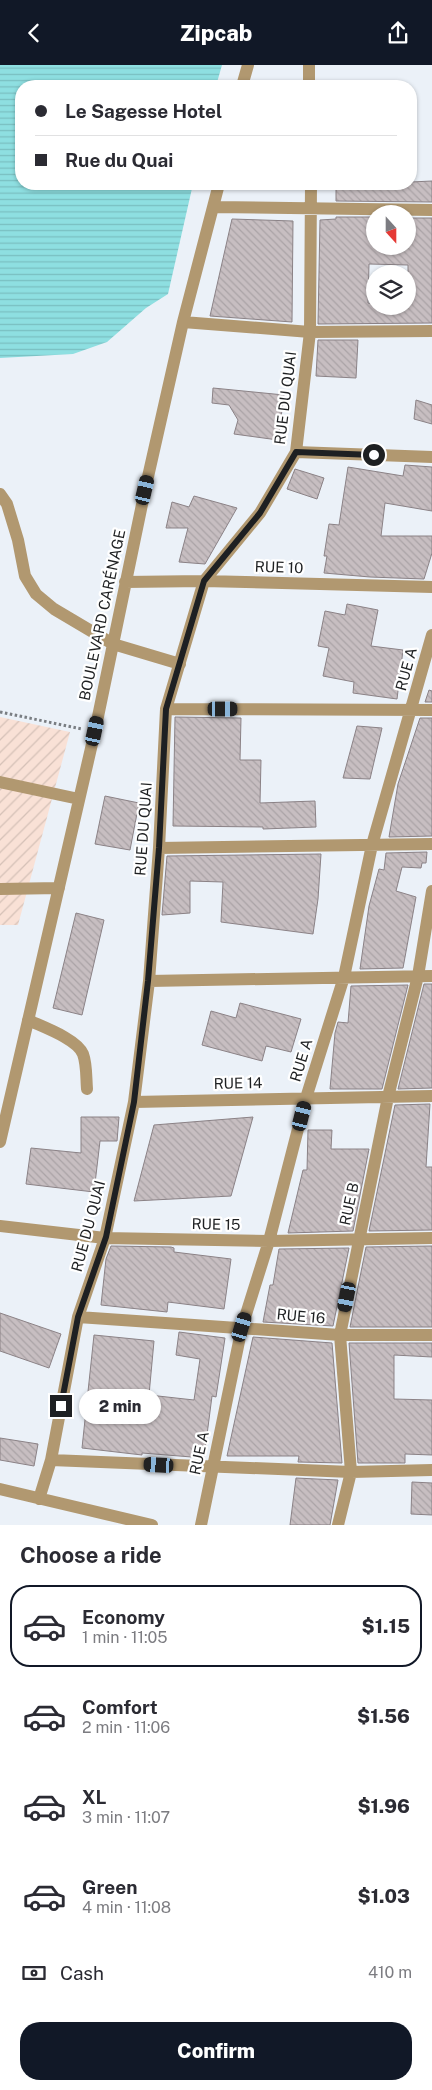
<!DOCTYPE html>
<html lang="en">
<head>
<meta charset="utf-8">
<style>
	:root { --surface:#fff; --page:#f2f2f3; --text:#2b2b33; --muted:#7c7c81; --line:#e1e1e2; --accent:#111827 }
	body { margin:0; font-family:"Public Sans",sans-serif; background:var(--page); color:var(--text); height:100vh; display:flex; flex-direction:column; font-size:19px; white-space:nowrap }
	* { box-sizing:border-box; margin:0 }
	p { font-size:16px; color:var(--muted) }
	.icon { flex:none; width:28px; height:28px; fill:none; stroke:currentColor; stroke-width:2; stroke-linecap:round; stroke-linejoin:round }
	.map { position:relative; height:1460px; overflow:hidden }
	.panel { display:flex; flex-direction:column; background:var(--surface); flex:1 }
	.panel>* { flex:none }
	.hud { position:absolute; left:15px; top:15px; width:402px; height:110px; border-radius:20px; box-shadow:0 1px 4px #0004; display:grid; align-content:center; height:110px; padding:0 20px; background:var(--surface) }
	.needle { width:32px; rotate:159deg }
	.controls { position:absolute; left:366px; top:140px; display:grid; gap:10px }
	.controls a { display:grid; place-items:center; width:50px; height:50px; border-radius:50%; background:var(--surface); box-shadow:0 1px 4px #0004; font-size:25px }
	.end { position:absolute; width:22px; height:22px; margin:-11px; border:6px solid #1e2022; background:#fff; box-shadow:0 0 0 2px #fff }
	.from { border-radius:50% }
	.bubble { position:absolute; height:35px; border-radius:18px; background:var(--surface); box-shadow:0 1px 4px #0004; font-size:16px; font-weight:800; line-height:35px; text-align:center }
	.car { position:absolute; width:15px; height:30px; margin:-15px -8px; border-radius:6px; box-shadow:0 0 4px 1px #0007; background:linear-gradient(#222 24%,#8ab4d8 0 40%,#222 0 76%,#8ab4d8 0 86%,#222 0) }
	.hud b { display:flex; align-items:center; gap:18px; height:48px; font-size:19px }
	.hud b+b { border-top:1px solid var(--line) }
	.hud i { width:12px; height:12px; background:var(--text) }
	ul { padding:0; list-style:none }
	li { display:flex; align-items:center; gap:15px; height:82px; margin:0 10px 8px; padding:0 10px; border:2px solid transparent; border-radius:20px }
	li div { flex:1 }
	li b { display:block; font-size:19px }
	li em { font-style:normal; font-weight:800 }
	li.selected { border-color:var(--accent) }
	li>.icon { width:45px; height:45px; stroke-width:1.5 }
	h2 { padding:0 20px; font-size:22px; line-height:60px }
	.pay { display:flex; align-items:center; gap:12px; height:55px; padding:0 20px; font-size:19px }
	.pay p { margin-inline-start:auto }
	.primary-button { display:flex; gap:10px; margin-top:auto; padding:10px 20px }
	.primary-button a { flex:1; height:58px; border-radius:20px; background:var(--accent); color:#fff; font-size:20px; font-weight:800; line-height:58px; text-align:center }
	header { display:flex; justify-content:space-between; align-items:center; height:65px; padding:0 20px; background:var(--accent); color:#fff; font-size:22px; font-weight:800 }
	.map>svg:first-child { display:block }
</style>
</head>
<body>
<header><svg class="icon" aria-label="back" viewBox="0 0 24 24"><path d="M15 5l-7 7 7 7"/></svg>Zipcab<svg class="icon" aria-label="share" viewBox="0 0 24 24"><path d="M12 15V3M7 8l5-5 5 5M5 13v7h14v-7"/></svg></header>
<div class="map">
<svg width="432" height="1460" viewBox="0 0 432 1460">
	<defs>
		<pattern id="industrial-furrows" width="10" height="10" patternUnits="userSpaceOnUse" patternTransform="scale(1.25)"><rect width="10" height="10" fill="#f9e1d6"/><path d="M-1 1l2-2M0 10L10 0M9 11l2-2" fill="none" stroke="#d5c1b7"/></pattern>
		<pattern id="water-rules" width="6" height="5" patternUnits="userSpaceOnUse" patternTransform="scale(1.25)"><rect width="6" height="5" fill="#8edfe1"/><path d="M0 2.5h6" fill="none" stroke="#7abfc1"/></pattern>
		<pattern id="building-back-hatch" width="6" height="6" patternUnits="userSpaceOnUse" patternTransform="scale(1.25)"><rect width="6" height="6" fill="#c7bec1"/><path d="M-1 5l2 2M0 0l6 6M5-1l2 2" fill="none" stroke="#aaa3a6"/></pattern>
	</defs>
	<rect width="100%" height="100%" fill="#ebf1f8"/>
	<path fill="url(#industrial-furrows)" d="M0,652L70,667L18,860H0Z"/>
	<path fill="url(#water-rules)" d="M0,0H222L216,21H21V119H193L168,229L146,243L107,277L73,289L0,293Z"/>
	<path fill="url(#building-back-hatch)" stroke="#8b8286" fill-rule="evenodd" d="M432,116V137L336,136V119H411V117Z
		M336,152H375V181H408V153H432V258L318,259L320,155L336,154ZM369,199L408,200V241H375V239L368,238Z
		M232,154L293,156L292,257L210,251Z
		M318,275H358L356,313L316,311Z
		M213,323L284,330L278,375L234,369L238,355L229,340L212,338Z
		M416,335L432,340V359L414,354Z
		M405,400L432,402V446L385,438L381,471H432V488L424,514L370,512L324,508L327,491H324L329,459L339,460L348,402L403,411Z
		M295,404L324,413L317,434L287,424Z
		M194,431L237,443L205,499L179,497L188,463H166L172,437L189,442Z
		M347,539L378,545L371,581L403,585L397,634L353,628L354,617L323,611L329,583L318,581L325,546L345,550Z
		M429,625L432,626V637H425Z
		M175,652L241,653L240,695H261L260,738L315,736L316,762L263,764V762L173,761Z
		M420,653H432V771L389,772L398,719Z
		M357,661L382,663L370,714L343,713Z
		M105,731L139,738L130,785L95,779Z
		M427,787L426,798H422L421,803L402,802L396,826L416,832L403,903L360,904L369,841L379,804L384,805L386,788Z
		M321,789L318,834L313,869L221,857L223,817L190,816V848L162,850L167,791Z
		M76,848L104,855L82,950L53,943Z
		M424,919H432V1023L398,1024Z
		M408,920L382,1024H330L335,968L338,957L348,958L351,921Z
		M240,938L301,954L291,987L266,981L262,996L202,980L211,946L236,953Z
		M430,1039L426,1102H432V1165L369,1166L395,1040Z
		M81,1052H119L117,1076H100L94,1127L26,1119L31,1083L81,1088Z
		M253,1052L231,1131L134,1136L154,1060Z
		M308,1065H332L331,1084H369L353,1166L288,1168L303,1105H307Z
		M111,1181L171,1182L174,1183V1187L231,1194L224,1244L168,1237L167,1247L101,1240L106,1194Z
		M432,1181V1262H350L366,1182Z
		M349,1183L333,1261L263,1257L270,1220H273L279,1184Z
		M0,1248L61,1269L49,1303L0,1286Z
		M179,1267L225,1273L216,1332L212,1331L204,1393L142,1388V1390L82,1383L94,1270L154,1276L149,1330L194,1335L200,1294L176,1290Z
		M253,1272L332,1278L342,1398L298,1397L299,1391H227Z
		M349,1278H432V1292L394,1290V1334L432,1335V1390L405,1389V1398H358Z
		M0,1373L38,1379L34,1401L0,1395Z
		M296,1413L338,1415L330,1460H290Z
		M412,1417L432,1418V1450L411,1449Z"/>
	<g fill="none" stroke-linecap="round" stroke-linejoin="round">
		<path stroke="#7a7e83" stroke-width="3" stroke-dasharray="2.5 2.5" stroke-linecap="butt" d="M0,647L82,664"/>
		<path stroke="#b19870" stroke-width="12" d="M309,0V21
			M242,21L248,0
			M214,142L432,145
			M183,257L310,267L432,266
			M296,387L432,392
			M0,429L7,439L18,475L25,511L36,529L54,544L113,579L180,599
			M125,517L204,516L432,522
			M166,644L432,645
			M0,717L79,734
			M159,783L432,779
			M0,824L59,823
			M149,916L432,911
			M28,955C43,962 77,974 83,989C87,1000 86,1013 87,1024
			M134,1037L432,1031
			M0,1077L95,666L145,425L183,257L219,119
			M0,1161L105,1173L269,1176L432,1173
			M78,1252L340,1270H432
			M51,1395L351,1407L432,1405
			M0,1424L152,1460
			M39,1434L51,1395L78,1252L105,1173L134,1037L149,916L159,783L166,644L204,516L260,448L296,387L310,267L311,119
			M201,1460L242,1262L269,1176L306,1033L344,912L372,780L432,570
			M338,1460L351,1407L340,1270L388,1032L418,911L432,826"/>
	</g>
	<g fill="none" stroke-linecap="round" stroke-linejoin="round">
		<path stroke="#1e2022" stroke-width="6" d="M61,1341L78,1252L106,1172L134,1037L148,916L159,783L166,644L204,516L260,448L296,387L374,390"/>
	</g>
	<g text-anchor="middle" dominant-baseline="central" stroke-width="4.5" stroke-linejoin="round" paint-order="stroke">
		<g font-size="15" fill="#1e2022" stroke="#fff">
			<text transform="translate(285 333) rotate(-83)">RUE DU QUAI</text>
			<text transform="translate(279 502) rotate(2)">RUE 10</text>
			<text transform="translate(102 550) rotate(-78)">BOULEVARD CARÉNAGE</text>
			<text transform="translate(406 604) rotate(-75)">RUE A</text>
			<text transform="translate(143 764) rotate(-86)">RUE DU QUAI</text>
			<text transform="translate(301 995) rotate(-73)">RUE A</text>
			<text transform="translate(238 1018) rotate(-1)">RUE 14</text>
			<text transform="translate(349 1139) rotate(-78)">RUE B</text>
			<text transform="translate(216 1159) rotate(1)">RUE 15</text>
			<text transform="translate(88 1161) rotate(-75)">RUE DU QUAI</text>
			<text transform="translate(301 1251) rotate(5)">RUE 16</text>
			<text transform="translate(199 1388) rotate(-78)">RUE A</text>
		</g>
	</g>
</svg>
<div class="controls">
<a><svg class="needle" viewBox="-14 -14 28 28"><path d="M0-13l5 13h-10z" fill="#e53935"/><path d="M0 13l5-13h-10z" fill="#7c7c81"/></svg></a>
<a><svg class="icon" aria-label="layers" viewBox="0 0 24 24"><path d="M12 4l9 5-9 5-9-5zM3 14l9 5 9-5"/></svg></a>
</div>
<i class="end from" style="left:374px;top:390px"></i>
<i class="end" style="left:61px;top:1341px"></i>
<div class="bubble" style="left:79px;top:1324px;width:82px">2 min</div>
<i class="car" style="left:145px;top:425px;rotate:13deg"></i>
<i class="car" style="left:223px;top:644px;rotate:90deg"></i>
<i class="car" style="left:95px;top:666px;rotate:12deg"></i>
<i class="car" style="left:302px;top:1051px;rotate:14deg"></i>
<i class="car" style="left:347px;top:1232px;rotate:191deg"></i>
<i class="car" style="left:242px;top:1262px;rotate:17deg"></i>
<i class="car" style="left:159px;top:1400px;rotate:273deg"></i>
<div class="hud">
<b><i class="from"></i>Le Sagesse Hotel</b>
<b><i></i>Rue du Quai</b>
</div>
</div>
<section class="panel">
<h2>Choose a ride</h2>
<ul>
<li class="selected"><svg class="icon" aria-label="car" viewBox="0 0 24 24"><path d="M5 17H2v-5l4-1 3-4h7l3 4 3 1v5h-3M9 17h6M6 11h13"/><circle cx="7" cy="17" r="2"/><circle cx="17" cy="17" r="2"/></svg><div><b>Economy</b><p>1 min · 11:05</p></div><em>$1.15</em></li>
<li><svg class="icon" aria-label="car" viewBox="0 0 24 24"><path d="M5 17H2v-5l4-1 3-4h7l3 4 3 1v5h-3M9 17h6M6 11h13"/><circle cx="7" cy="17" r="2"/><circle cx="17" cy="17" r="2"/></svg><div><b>Comfort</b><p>2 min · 11:06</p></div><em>$1.56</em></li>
<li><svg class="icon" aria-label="car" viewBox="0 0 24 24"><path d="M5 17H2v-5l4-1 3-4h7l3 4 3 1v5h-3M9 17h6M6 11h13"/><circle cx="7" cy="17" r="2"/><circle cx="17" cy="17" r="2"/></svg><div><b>XL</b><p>3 min · 11:07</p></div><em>$1.96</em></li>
<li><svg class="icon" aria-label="car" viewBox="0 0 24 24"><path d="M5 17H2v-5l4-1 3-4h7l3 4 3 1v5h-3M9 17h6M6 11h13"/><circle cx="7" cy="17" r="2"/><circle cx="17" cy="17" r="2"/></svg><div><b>Green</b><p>4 min · 11:08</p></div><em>$1.03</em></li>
</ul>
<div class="pay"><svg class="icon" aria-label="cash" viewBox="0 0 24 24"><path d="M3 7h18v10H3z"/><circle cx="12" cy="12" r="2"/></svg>Cash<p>410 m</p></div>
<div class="primary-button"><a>Confirm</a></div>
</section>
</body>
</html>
